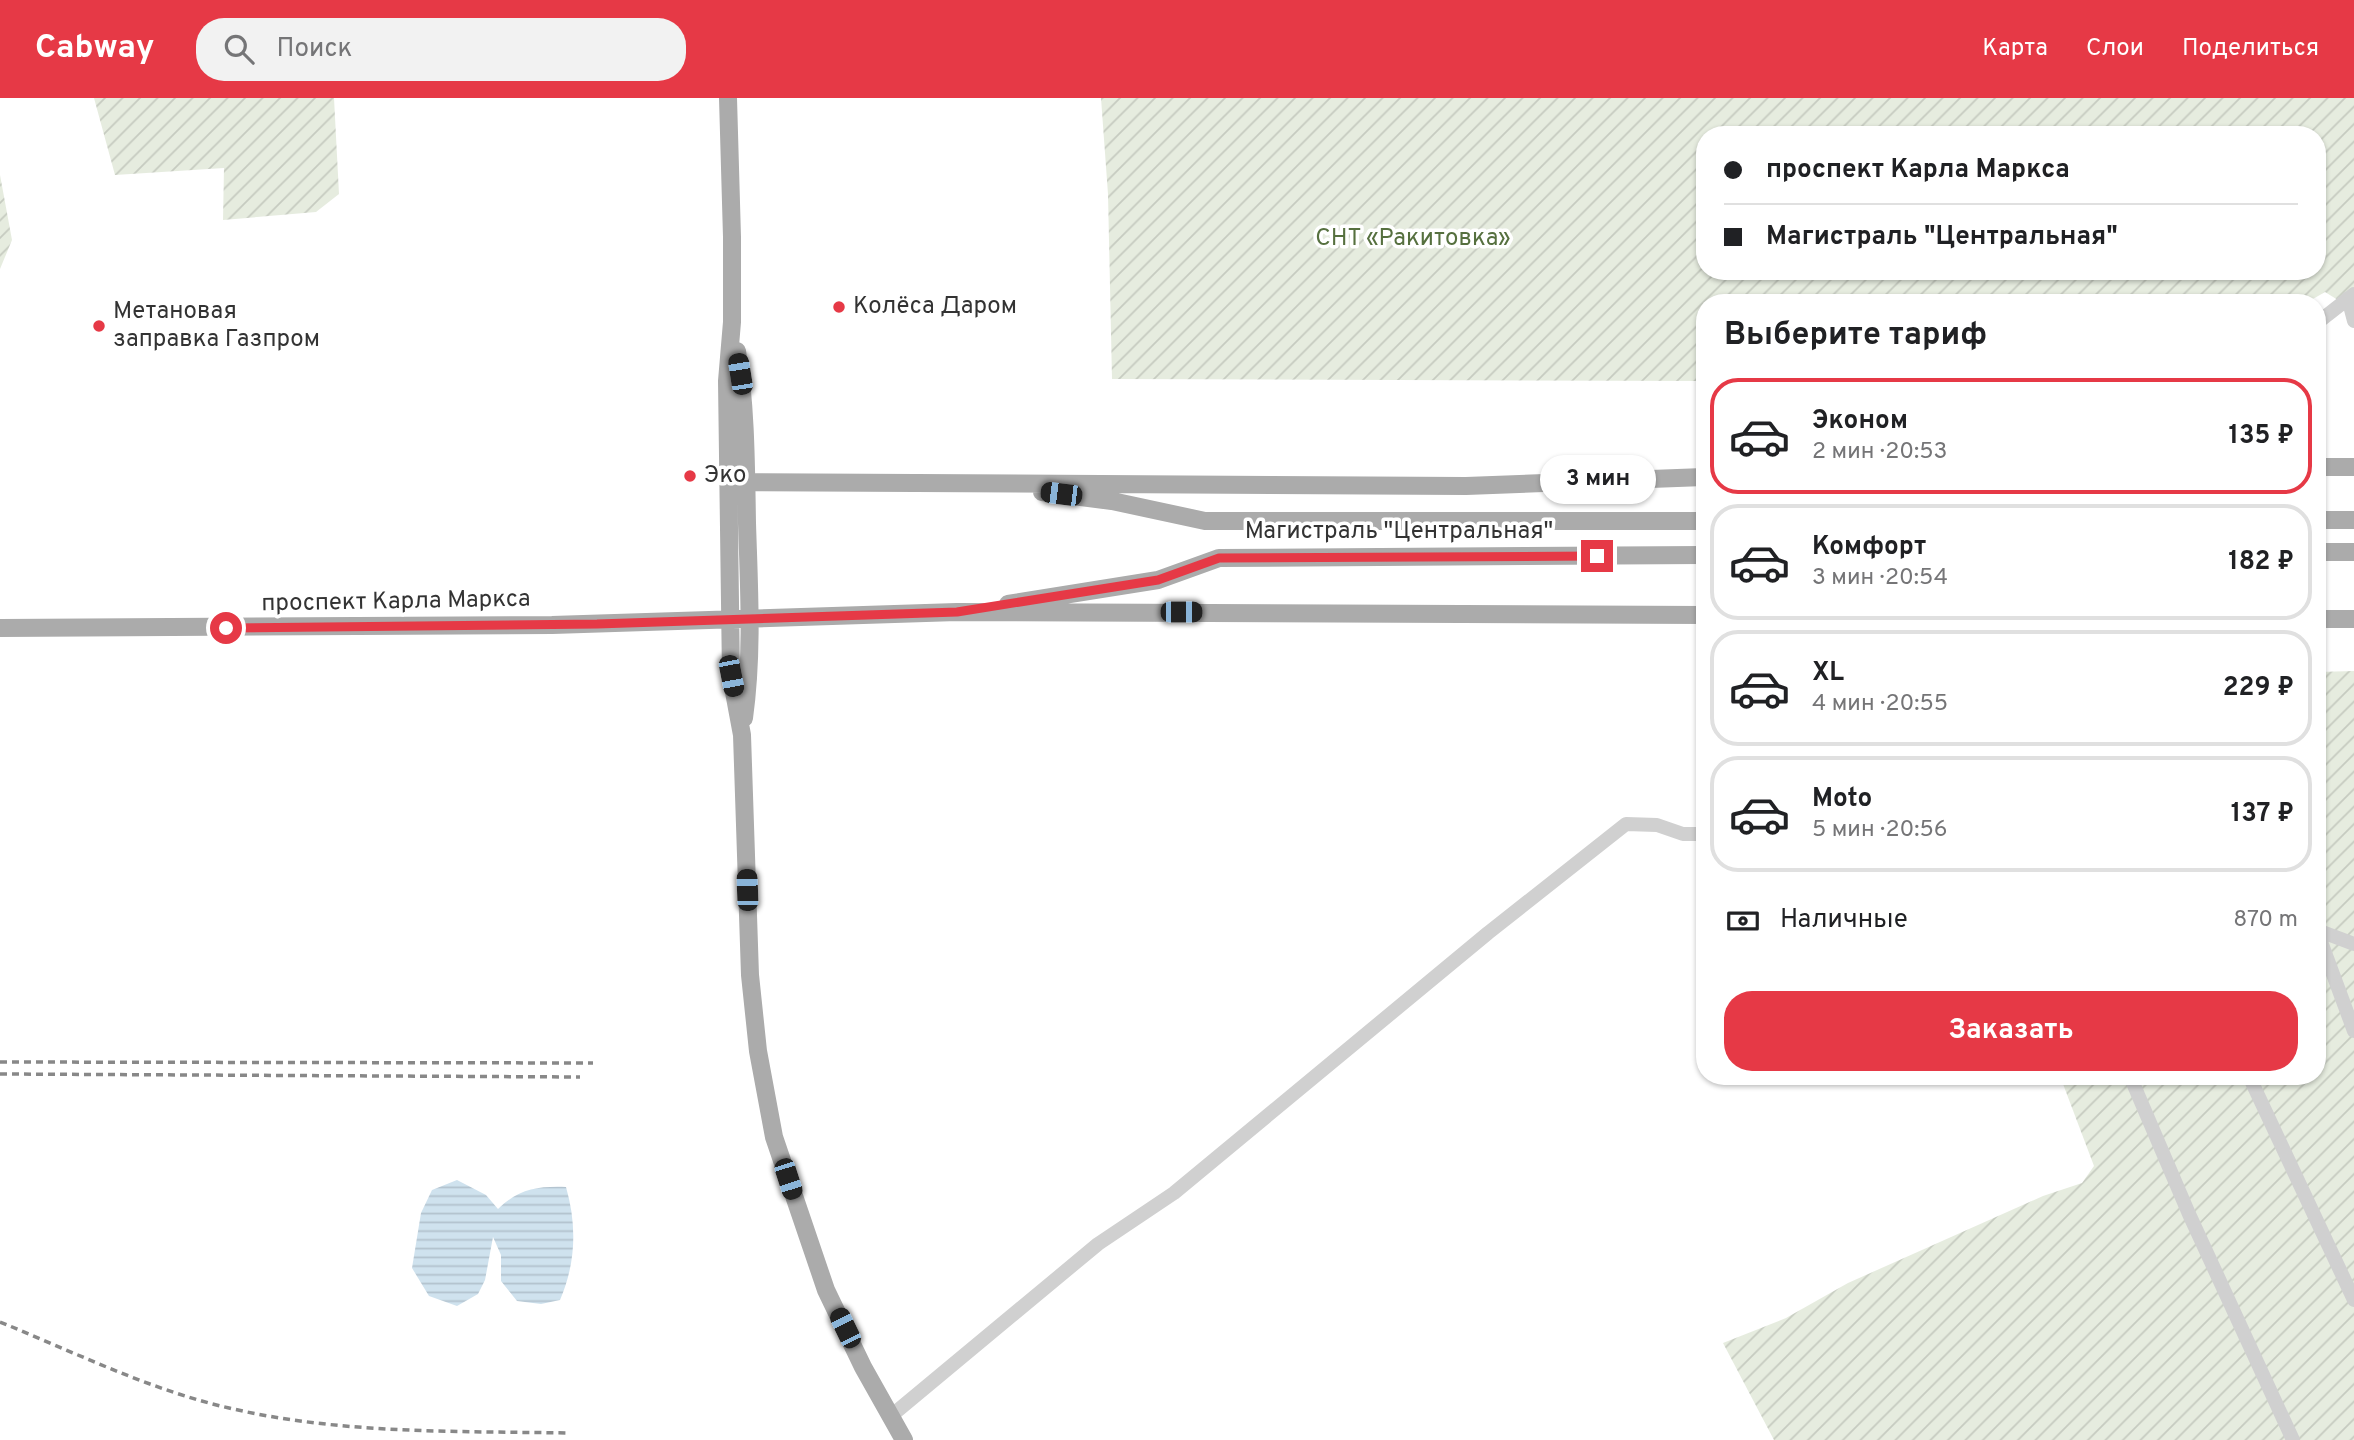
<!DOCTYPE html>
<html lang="ru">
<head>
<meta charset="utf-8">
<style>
	:root { --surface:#fff; --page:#f2f2f2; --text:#202124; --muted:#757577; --line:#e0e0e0; --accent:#e63946 }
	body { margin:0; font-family:Overpass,sans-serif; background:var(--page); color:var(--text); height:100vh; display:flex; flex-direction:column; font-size:26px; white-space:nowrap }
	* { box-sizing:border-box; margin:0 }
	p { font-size:23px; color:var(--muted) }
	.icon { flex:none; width:38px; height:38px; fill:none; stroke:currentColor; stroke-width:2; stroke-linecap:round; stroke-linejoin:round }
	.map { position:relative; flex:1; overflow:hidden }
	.side { position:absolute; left:1696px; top:196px; width:630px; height:791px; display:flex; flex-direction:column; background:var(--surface); border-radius:28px; box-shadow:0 2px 5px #0004 }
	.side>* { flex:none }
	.top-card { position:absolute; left:1696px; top:28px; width:630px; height:154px; border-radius:28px; box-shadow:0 2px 5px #0004; display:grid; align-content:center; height:154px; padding:0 28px; background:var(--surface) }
	.end { position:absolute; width:32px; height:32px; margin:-16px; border:9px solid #e63946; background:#fff; box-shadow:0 0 0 4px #fff }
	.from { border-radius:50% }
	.bubble { position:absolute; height:49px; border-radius:24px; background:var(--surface); box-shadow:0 2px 5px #0004; font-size:23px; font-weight:700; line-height:49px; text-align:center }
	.car { position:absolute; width:21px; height:42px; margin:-21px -10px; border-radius:9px; box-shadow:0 0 5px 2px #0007; background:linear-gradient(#222 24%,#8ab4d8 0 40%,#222 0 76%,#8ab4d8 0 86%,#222 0) }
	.top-card b { display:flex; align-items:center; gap:24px; height:66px; font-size:26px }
	.top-card b+b { border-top:2px solid var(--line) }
	.top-card i { width:18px; height:18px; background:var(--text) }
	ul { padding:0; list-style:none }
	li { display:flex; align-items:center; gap:21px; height:116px; margin:0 14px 10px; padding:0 14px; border:4px solid var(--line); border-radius:28px }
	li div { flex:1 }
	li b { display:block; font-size:26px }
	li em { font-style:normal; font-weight:700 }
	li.current { border-color:var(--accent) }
	li>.icon { width:63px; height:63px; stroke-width:1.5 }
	h2 { padding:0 28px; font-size:32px; line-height:84px }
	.pay { display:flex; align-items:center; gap:18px; height:77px; padding:0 28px; font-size:26px }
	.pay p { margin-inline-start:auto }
	.action { display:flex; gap:14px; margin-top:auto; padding:14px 28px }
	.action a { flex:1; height:80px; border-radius:28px; background:var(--accent); color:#fff; font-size:28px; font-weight:700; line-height:80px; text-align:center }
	header { display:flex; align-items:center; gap:42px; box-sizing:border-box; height:98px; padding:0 35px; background:var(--accent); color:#fff }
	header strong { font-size:33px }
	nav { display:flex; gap:38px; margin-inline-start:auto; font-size:24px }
	.search { width:490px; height:63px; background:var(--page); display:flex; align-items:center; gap:18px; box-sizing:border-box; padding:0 24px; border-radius:28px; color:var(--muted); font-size:26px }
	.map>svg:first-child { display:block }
</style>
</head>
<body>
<header>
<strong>Cabway</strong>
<div class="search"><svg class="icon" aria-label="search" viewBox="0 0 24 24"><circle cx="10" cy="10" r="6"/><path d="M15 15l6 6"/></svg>Поиск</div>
<nav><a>Карта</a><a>Слои</a><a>Поделиться</a></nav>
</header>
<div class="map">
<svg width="2354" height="1342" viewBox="0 0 2354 1342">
	<defs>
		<pattern id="garden-furrows" width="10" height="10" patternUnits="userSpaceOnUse" patternTransform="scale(1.75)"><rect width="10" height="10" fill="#e6ecdf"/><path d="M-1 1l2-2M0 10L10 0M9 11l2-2" fill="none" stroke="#c6cbc0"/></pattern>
		<pattern id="water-rules" width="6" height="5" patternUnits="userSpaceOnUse" patternTransform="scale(1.75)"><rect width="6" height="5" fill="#cfe2ee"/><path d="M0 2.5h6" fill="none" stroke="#b2c2cd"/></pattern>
	</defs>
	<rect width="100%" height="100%" fill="#fff"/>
	<path fill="url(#garden-furrows)" fill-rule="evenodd" d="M94,0H334L339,96L316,114L223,122L224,70L115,77Z
		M1101,0H2354V212L2325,194L2306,205H1704V283L1112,281L1108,96ZM1704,37H2317V173H1704Z
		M0,77L12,142L0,171Z
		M2354,573V1342H1774L1723,1245L1786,1220L1848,1185L2043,1098L2082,1085L2094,1068L2060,978H2317V574Z"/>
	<path fill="url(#water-rules)" d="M457,1082L486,1097L498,1111C518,1091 538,1088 566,1089C577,1127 576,1165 560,1202L541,1206L517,1203L501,1183V1157L493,1139L485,1182L478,1196L457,1208L429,1198L412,1170L421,1115L432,1092Z"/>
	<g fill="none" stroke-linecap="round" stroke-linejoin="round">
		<path stroke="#d0d0d0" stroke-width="14" d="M2348,200L2354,223
			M2317,225L2354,196
			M2317,832L2354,846
			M2317,833L2354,933
			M2130,978L2189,1116L2293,1342
			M2249,978L2354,1202
			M891,1318L1098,1146L1174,1095L1488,835L1626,726L1657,727L1683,736H1704"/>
		<path stroke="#ababab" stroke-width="18" d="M728,0L732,139V224L727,283L731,578L742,637L750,877L758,953L774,1039L826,1192L863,1269L904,1342
			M737,253C746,309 746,368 747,425C749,490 753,555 744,620
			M2317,369H2354
			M729,384L1466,388L1704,379
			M1042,394L1112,403L1205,423H1704
			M2317,422H2354
			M2317,454H2354
			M1008,506L1158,482L1219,460L1704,457
			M2317,521H2354
			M0,530L552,527L957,514L1704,517"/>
		<path stroke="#888" stroke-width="3.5" stroke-dasharray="7 5" stroke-linecap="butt" d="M0,964L593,965
			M0,976L580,979
			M0,1224C74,1254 150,1292 229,1310C340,1336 453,1333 567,1335"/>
	</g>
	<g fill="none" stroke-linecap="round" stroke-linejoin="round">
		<path stroke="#e63946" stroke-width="9" d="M226,530L597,526L957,514L1158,482L1219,460L1597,458"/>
	</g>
	<g fill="#e63946" stroke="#fff" stroke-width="2.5">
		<circle cx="839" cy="209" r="7"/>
		<circle cx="99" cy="228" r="7"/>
		<circle cx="690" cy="378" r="7"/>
	</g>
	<g text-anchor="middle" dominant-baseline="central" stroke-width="7" stroke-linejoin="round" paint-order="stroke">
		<g font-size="24" fill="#56703f" stroke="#fff">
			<text x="1413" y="141">СНТ «Ракитовка»</text>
		</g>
		<g font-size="24" fill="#333" stroke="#fff" text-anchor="start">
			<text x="853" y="209">Колёса Даром</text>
			<text x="113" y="214">Метановая<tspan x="113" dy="28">заправка Газпром</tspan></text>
			<text x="704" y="378">Эко</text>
		</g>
		<g font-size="24" fill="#333" stroke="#fff">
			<text x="1399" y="434">Магистраль "Центральная"</text>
			<text transform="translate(396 504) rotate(-1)">проспект Карла Маркса</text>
		</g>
	</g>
</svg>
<i class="end from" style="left:226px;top:530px"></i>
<i class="end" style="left:1597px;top:458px"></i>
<div class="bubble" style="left:1540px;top:357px;width:116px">3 мин</div>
<i class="car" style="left:740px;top:276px;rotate:351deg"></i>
<i class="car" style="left:1061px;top:396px;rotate:277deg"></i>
<i class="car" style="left:1181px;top:514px;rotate:90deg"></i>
<i class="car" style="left:731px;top:578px;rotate:169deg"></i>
<i class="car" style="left:747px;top:792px;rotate:358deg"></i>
<i class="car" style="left:788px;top:1081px;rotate:162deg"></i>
<i class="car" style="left:845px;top:1230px;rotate:334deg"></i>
<div class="top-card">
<b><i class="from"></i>проспект Карла Маркса</b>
<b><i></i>Магистраль &quot;Центральная&quot;</b>
</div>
<section class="side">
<h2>Выберите тариф</h2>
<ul>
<li class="current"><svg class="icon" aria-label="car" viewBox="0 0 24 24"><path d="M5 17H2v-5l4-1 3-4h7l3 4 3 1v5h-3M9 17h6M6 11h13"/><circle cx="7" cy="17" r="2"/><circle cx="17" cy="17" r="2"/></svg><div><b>Эконом</b><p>2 мин · 20:53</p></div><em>135 ₽</em></li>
<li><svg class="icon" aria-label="car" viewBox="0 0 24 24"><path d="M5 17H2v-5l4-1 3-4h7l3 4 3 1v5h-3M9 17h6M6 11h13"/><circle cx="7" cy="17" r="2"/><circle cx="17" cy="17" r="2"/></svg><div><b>Комфорт</b><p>3 мин · 20:54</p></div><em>182 ₽</em></li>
<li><svg class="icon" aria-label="car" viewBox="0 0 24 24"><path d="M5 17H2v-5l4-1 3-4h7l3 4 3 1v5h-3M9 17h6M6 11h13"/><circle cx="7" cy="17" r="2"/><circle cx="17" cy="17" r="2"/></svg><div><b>XL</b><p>4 мин · 20:55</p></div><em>229 ₽</em></li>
<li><svg class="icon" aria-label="car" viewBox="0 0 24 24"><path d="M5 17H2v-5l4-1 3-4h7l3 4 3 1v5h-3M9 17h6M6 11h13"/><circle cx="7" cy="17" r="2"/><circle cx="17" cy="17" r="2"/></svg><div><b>Moto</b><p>5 мин · 20:56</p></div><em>137 ₽</em></li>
</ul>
<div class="pay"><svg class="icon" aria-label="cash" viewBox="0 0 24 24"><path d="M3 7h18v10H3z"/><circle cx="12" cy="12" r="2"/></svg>Наличные<p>870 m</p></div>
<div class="action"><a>Заказать</a></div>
</section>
</div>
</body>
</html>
